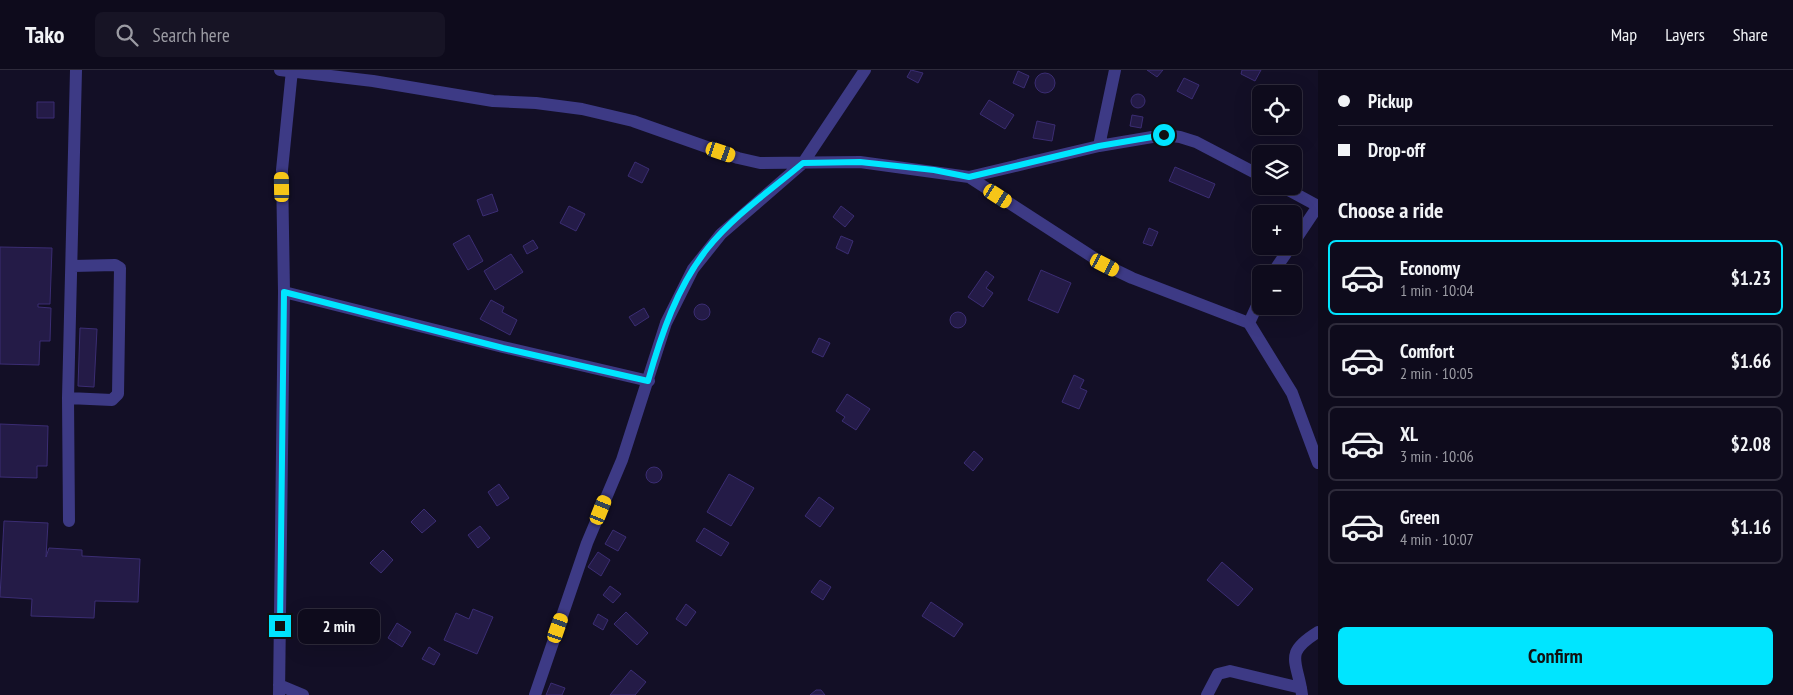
<!DOCTYPE html>
<html lang="en">
<head>
<meta charset="utf-8">
<style>
	:root { --surface:#0e0b1c; --page:#171425; --text:#f1f3f6; --muted:#9b9ba3; --line:#2e2b3b; --accent:#00e5ff }
	body { margin:0; font-family:"PT Sans Narrow",sans-serif; background:var(--page); color:var(--text); height:100vh; display:flex; flex-direction:column; font-size:19px; white-space:nowrap }
	* { box-sizing:border-box; margin:0 }
	p { font-size:16px; color:var(--muted) }
	.icon { flex:none; width:28px; height:28px; fill:none; stroke:currentColor; stroke-width:2; stroke-linecap:round; stroke-linejoin:round }
	.map { position:relative; flex:1; overflow:hidden }
	.side { display:flex; flex-direction:column; background:var(--surface); width:475px }
	.side>* { flex:none }
	.hud { display:grid; align-content:center; height:110px; padding:0 20px; background:var(--surface) }
	.tools { position:absolute; left:1252px; top:15px; display:grid; gap:10px }
	.tools a { display:grid; place-items:center; width:50px; height:50px; border-radius:8px; background:var(--surface); box-shadow:0 5px 20px #0002,0 0 0 1px var(--line); font-size:25px }
	.end { position:absolute; width:22px; height:22px; margin:-11px; border:6px solid #00e5ff; background:#111; box-shadow:0 0 0 2px #111 }
	.from { border-radius:50% }
	.bubble { position:absolute; height:35px; border-radius:8px; background:var(--surface); box-shadow:0 5px 20px #0002,0 0 0 1px var(--line); font-size:16px; font-weight:600; line-height:35px; text-align:center }
	.car { position:absolute; width:15px; height:30px; margin:-15px -8px; border-radius:6px; box-shadow:0 0 4px 1px #0007; background:linear-gradient(#f5c518 24%,#345 0 40%,#f5c518 0 76%,#345 0 86%,#f5c518 0) }
	.hud b { display:flex; align-items:center; gap:18px; height:48px; font-size:19px }
	.hud b+b { border-top:1px solid var(--line) }
	.hud i { width:12px; height:12px; background:var(--text) }
	ul { padding:0; list-style:none }
	li { display:flex; align-items:center; gap:15px; height:75px; margin:0 10px 8px; padding:0 10px; border:2px solid var(--line); border-radius:8px }
	li div { flex:1 }
	li b { display:block; font-size:19px }
	li em { font-style:normal; font-weight:600 }
	li.selected { border-color:var(--accent) }
	li>.icon { width:45px; height:45px; stroke-width:1.5 }
	h2 { padding:0 20px; font-size:22px; line-height:60px }
	.cta { display:flex; gap:10px; margin-top:auto; padding:10px 20px }
	.cta a { flex:1; height:58px; border-radius:8px; background:var(--accent); color:#111; font-size:20px; font-weight:600; line-height:58px; text-align:center }
	header { display:flex; align-items:center; gap:30px; box-sizing:border-box; height:70px; padding:0 25px; background:var(--surface); border-bottom:1px solid var(--line) }
	header strong { font-size:24px }
	nav { display:flex; gap:28px; margin-inline-start:auto; font-size:18px }
	.search { width:350px; height:45px; background:var(--page); display:flex; align-items:center; gap:12px; box-sizing:border-box; padding:0 18px; border-radius:8px; color:var(--muted); font-size:19px }
	main { display:flex; flex:1; min-height:0 }
	.map>svg:first-child { display:block }
</style>
</head>
<body>
<header>
<strong>Tako</strong>
<div class="search"><svg class="icon" aria-label="search" viewBox="0 0 24 24"><circle cx="10" cy="10" r="6"/><path d="M15 15l6 6"/></svg>Search here</div>
<nav><a>Map</a><a>Layers</a><a>Share</a></nav>
</header>
<main>
<div class="map">
<svg width="1318" height="625" viewBox="0 0 1318 625">
	<rect width="100%" height="100%" fill="#130f26"/>
	<path fill="#241b47" stroke="#3b2d73" d="M911,0L923,3L918,13L907,7Z
		M1147,0H1163L1157,7Z
		M1242,0H1261L1255,11L1241,4Z
		M1018,1L1029,6L1024,18L1013,13Z
		M1035 13a10 10 0 1 1 20 0a10 10 0 1 1-20 0Z
		M1184,8L1199,15L1192,29L1177,21Z
		M1131 31a7 7 0 1 1 14 0a7 7 0 1 1-14 0Z
		M989,30L1014,45L1005,59L980,44Z
		M37,32H54V48H37Z
		M1132,45L1143,47L1141,58L1130,56Z
		M1037,51L1055,55L1052,71L1033,68Z
		M635,92L649,99L642,113L628,106Z
		M1175,97L1215,114L1209,128L1169,111Z
		M492,124L498,141L483,146L477,130Z
		M569,136L585,144L576,161L560,153Z
		M841,136L854,146L845,157L833,147Z
		M1149,158L1158,162L1152,176L1143,173Z
		M469,165L483,191L468,200L453,174Z
		M841,166L853,171L848,184L836,178Z
		M533,170L538,178L527,184L523,176Z
		M0,177L52,178L50,234H38V237L51,238L50,271H40L39,295L0,294Z
		M511,184L523,202L495,220L484,201Z
		M1041,200L1071,213L1058,243L1028,230Z
		M986,201L994,207L986,218L993,223L983,237L968,227Z
		M491,230L504,237L502,242L517,250L510,265L480,249Z
		M694 242a8 8 0 1 1 16 0a8 8 0 1 1-16 0Z
		M644,238L649,247L635,256L629,247Z
		M950 250a8 8 0 1 1 16 0a8 8 0 1 1-16 0Z
		M80,258L97,259L94,317L78,316Z
		M819,268L830,273L823,287L812,282Z
		M1074,305L1084,310L1080,318L1087,321L1079,339L1062,332Z
		M847,324L870,339L856,360L842,351L845,347L836,341Z
		M0,354L48,356L47,396H37V408L0,407Z
		M974,381L983,389L973,401L964,393Z
		M646 405a8 8 0 1 1 16 0a8 8 0 1 1-16 0Z
		M729,404L754,418L731,456L707,442Z
		M499,414L509,428L497,436L488,422Z
		M819,427L834,438L820,457L805,446Z
		M424,439L436,451L422,463L411,452Z
		M4,451L48,453L46,487L49,478L82,480V486L140,489L138,532L95,531L94,548L31,546L32,529L0,527Z
		M480,456L490,468L478,478L468,465Z
		M704,458L729,473L721,486L696,471Z
		M613,460L626,467L618,481L605,474Z
		M383,480L393,490L381,503L370,493Z
		M598,482L610,490L601,506L588,497Z
		M1222,492L1253,519L1238,536L1207,510Z
		M820,510L831,517L823,530L811,522Z
		M610,516L621,524L613,533L603,525Z
		M931,532L963,554L954,567L922,546Z
		M686,534L696,542L686,556L676,549Z
		M473,539L493,547L477,584L444,570L456,543L469,549Z
		M626,542L648,563L637,575L614,554Z
		M598,544L608,550L603,560L593,554Z
		M397,553L411,562L402,577L388,568Z
		M429,577L440,584L434,595L422,589Z
		M631,600L646,612L635,625H610Z
		M551,613L565,618L562,625H546Z
		M816,620H821L825,625H810Z"/>
	<g fill="none" stroke-linecap="round" stroke-linejoin="round">
		<path stroke="#3d3a85" stroke-width="12" d="M280,0L373,11L493,31L536,33L582,39L633,51L738,88L760,93L860,92L969,107L1105,195L1132,208L1249,253
			M1099,76L1115,0
			M969,107L1099,76L1164,65L1180,67L1196,72L1261,106
			M1281,116L1318,136
			M1294,172L1318,136
			M1272,204L1291,176
			M284,222L503,277L649,311
			M1261,227L1249,253L1292,323L1318,393
			M68,328L112,330L118,324L120,198L115,195L73,196
			M69,451L68,328L76,0
			M279,615L303,625
			M279,625L284,222L282,100L292,0
			M535,625L587,473L622,390L666,253L693,199L721,164L803,93L865,0
			M1207,625L1218,604L1230,601L1301,618
			M1302,625C1298,591 1282,584 1318,562"/>
	</g>
	<g fill="none" stroke-linecap="round" stroke-linejoin="round">
		<path stroke="#00e5ff" stroke-width="6" d="M280,556L284,222L503,278L648,311C661,265 677,217 707,179C733,146 771,120 803,93L860,92L934,100L969,107L1099,76L1164,65"/>
	</g>
</svg>
<div class="tools">
<a><svg class="icon" aria-label="locate" viewBox="0 0 24 24"><circle cx="12" cy="12" r="6"/><path d="M12 2v4M12 18v4M2 12h4M18 12h4"/></svg></a>
<a><svg class="icon" aria-label="layers" viewBox="0 0 24 24"><path d="M12 4l9 5-9 5-9-5zM3 14l9 5 9-5"/></svg></a>
<a>+</a>
<a>−</a>
</div>
<i class="end from" style="left:1164px;top:65px"></i>
<i class="end" style="left:280px;top:556px"></i>
<div class="bubble" style="left:298px;top:539px;width:82px">2 min</div>
<i class="car" style="left:721px;top:82px;rotate:109deg"></i>
<i class="car" style="left:282px;top:117px;rotate:359deg"></i>
<i class="car" style="left:998px;top:126px;rotate:123deg"></i>
<i class="car" style="left:1105px;top:195px;rotate:117deg"></i>
<i class="car" style="left:601px;top:440px;rotate:22deg"></i>
<i class="car" style="left:558px;top:558px;rotate:19deg"></i>
</div>
<section class="side">
<div class="hud">
<b><i class="from"></i>Pickup</b>
<b><i></i>Drop-off</b>
</div>
<h2>Choose a ride</h2>
<ul>
<li class="selected"><svg class="icon" aria-label="car" viewBox="0 0 24 24"><path d="M5 17H2v-5l4-1 3-4h7l3 4 3 1v5h-3M9 17h6M6 11h13"/><circle cx="7" cy="17" r="2"/><circle cx="17" cy="17" r="2"/></svg><div><b>Economy</b><p>1 min · 10:04</p></div><em>$1.23</em></li>
<li><svg class="icon" aria-label="car" viewBox="0 0 24 24"><path d="M5 17H2v-5l4-1 3-4h7l3 4 3 1v5h-3M9 17h6M6 11h13"/><circle cx="7" cy="17" r="2"/><circle cx="17" cy="17" r="2"/></svg><div><b>Comfort</b><p>2 min · 10:05</p></div><em>$1.66</em></li>
<li><svg class="icon" aria-label="car" viewBox="0 0 24 24"><path d="M5 17H2v-5l4-1 3-4h7l3 4 3 1v5h-3M9 17h6M6 11h13"/><circle cx="7" cy="17" r="2"/><circle cx="17" cy="17" r="2"/></svg><div><b>XL</b><p>3 min · 10:06</p></div><em>$2.08</em></li>
<li><svg class="icon" aria-label="car" viewBox="0 0 24 24"><path d="M5 17H2v-5l4-1 3-4h7l3 4 3 1v5h-3M9 17h6M6 11h13"/><circle cx="7" cy="17" r="2"/><circle cx="17" cy="17" r="2"/></svg><div><b>Green</b><p>4 min · 10:07</p></div><em>$1.16</em></li>
</ul>
<div class="cta"><a>Confirm</a></div>
</section>
</main>
</body>
</html>
